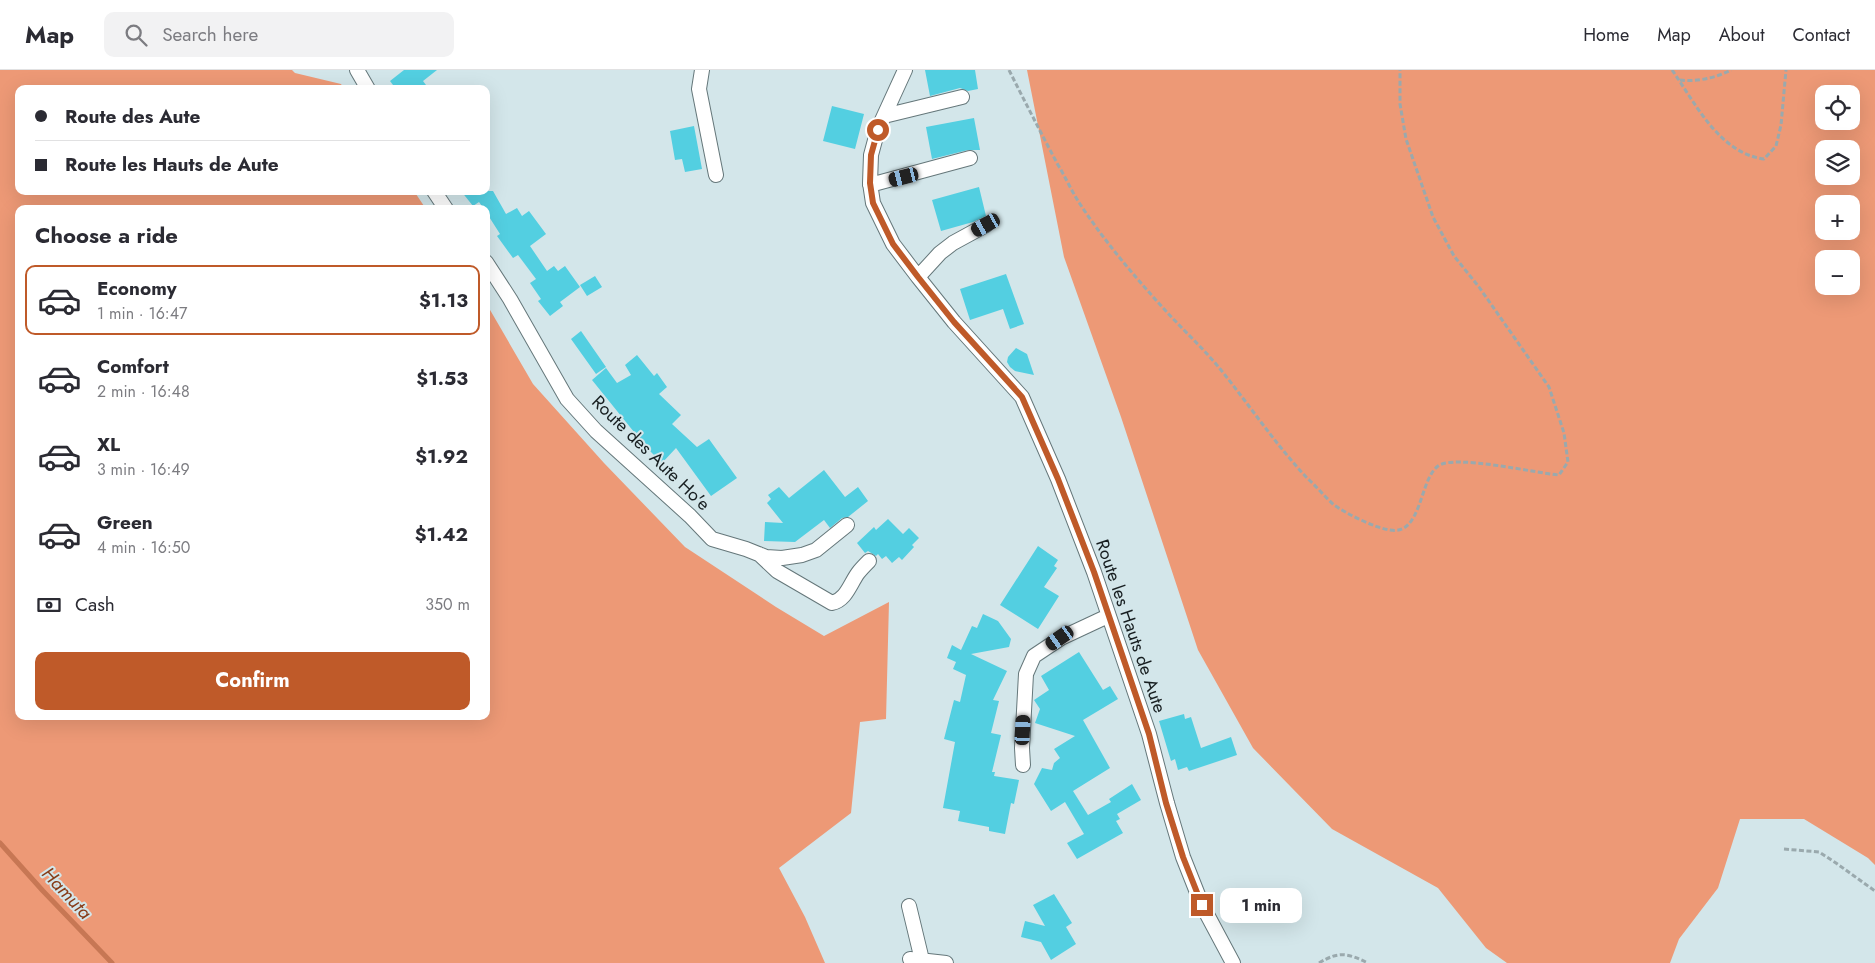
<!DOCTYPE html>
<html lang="en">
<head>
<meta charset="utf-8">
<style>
	:root { --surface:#fff; --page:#f2f2f3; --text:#2b2b33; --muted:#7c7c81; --line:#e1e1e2; --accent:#bf5a29 }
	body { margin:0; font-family:Jost,sans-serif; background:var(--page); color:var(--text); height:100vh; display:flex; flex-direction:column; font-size:19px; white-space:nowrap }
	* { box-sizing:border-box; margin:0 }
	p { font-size:16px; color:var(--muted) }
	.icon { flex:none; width:28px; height:28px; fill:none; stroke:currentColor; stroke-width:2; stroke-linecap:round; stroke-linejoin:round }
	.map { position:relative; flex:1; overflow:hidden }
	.drawer { position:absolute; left:15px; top:135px; width:475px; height:515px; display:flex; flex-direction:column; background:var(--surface); border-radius:10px; box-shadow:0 5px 20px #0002 }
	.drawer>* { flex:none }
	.guide { position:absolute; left:15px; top:15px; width:475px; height:110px; border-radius:10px; box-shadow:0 5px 20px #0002; display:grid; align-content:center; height:110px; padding:0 20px; background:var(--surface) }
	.fabs { position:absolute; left:1815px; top:15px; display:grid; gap:10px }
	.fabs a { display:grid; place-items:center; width:45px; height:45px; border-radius:10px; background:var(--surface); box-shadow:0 5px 20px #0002; font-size:25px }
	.end { position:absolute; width:22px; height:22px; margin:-11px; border:6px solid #bf5a29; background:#fff; box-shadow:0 0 0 2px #fff }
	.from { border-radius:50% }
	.bubble { position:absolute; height:35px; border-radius:10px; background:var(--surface); box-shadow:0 5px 20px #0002; font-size:16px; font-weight:700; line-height:35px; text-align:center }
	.car { position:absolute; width:15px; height:30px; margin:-15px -8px; border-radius:6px; box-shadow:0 0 4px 1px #0007; background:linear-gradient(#222 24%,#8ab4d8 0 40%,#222 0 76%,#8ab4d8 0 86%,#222 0) }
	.guide b { display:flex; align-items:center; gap:18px; height:48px; font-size:19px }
	.guide b+b { border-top:1px solid var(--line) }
	.guide i { width:12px; height:12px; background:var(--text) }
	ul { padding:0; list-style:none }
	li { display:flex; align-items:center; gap:15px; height:70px; margin:0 10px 8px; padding:0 10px; border:2px solid transparent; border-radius:10px }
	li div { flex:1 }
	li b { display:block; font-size:19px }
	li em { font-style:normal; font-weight:700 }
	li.active { border-color:var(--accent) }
	li>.icon { width:45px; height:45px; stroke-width:1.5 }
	h2 { padding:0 20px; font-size:22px; line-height:60px }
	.pay { display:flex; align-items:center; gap:12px; height:55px; padding:0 20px; font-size:19px }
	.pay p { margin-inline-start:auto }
	.button { display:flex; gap:10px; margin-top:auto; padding:10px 20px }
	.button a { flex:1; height:58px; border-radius:10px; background:var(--accent); color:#fff; font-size:20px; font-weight:700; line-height:58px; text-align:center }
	header { display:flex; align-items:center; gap:30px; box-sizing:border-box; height:70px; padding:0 25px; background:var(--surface); border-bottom:1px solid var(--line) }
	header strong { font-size:24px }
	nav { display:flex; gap:28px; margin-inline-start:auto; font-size:18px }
	.search { width:350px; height:45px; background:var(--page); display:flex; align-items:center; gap:12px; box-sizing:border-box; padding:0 18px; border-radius:10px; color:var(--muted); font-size:19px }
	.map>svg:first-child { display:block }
</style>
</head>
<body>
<header>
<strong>Map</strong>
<div class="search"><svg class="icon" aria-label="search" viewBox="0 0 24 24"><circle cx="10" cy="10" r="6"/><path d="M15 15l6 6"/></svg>Search here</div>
<nav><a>Home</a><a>Map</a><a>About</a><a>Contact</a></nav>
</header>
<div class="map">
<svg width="1875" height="893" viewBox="0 0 1875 893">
	<rect width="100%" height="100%" fill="#d3e6ea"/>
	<path fill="#ed9976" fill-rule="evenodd" d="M0,0H292L295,3L341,14L344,19H19V121H414L426,139H19V646H486V233L533,314L604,393L685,477L776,537L824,566L889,532L886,649L860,652L851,743L779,798L805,847L825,893H0Z
		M1027,0H1875V795L1868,788L1804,749H1740L1718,818L1679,869L1670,893H1507L1486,878L1438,818L1332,759L1253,678L1198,580L1121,347L1064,187ZM1824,24H1851V51H1824ZM1824,79H1851V106H1824ZM1824,134H1851V161H1824ZM1824,189H1851V216H1824Z"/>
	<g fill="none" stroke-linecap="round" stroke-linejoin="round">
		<path stroke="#c77754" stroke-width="5" d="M0,773L43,821L112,893"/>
	</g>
	<path fill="#53cfe1" d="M404,0H437L423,11L429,19H396L390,11Z
		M925,0H975L978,19L968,21L960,18L930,26Z
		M832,36L864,44L855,79L823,71Z
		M974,48L980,80H968L932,89L926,57Z
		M694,56L702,99L685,102L682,89L675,90L670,61Z
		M979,117L986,146L973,152L941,161L932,130Z
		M461,121H493L506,144L517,138L522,146L529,141L546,164L530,176L547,201L554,196L558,201L565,196L580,217L560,232L563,236L550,246L538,231L541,229L530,213L536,209L518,185L513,188L497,166L500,164L486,142V139H484L479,132L473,136Z
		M1006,204L1024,254L1010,259L1003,239L970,250L960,219Z
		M595,206L602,217L587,226L580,215Z
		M581,261L606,297L596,304L571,269Z
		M1016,278L1027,284L1034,305L1015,301L1010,297L1007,292L1008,287Z
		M637,285L654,306L657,303L667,317L659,324L681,345L672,354L697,377L709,369L737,408L711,426L676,378L662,393L649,380L651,379L634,362L592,310L606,298L617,313L631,305L625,295Z
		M824,400L845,427L858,417L868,431L848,447L842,448L830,458L824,450L795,472L764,471L765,452L783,453L767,433L771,429L768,425L779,417L789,428Z
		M888,449L903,464L909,458L919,468L912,475L914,477L902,490L899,487L892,493L886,486L882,489L878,484L876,486L868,481L865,483L857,473L874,457L876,460Z
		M1038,476L1058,490L1054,496L1057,498L1044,517L1059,526L1038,559L1000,535Z
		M983,544L998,551L1011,569L1009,577L971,584L1007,601L993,630L999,631L991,663L1001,665L992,702H995L994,706L1019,710L1014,734L1011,733L1005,764L989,761V757L958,751L960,741L943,738L955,672L944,669L954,630L960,632L966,605L953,599L956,592L947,588L952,575L961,580L972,556L977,558Z
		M1079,582L1103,620L1110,616L1118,629L1083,650L1110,698L1073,721L1088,745L1111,732L1109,729L1132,714L1141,730L1117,744L1120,749L1116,751L1123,763L1077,789L1067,773L1084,764L1065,732L1051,741L1034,714L1042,698L1052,700L1054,693L1060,688L1054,679L1075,666L1035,653L1040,639L1034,630L1049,620L1041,606Z
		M1184,644L1185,649L1191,647L1201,678L1231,667L1237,685L1189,701L1187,697L1178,700L1175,689L1171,691L1159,651Z
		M1054,824L1072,853L1066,857L1076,874L1051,890L1041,872L1021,867L1025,851L1045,856L1033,835Z"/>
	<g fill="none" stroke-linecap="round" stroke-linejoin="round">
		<g stroke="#65777a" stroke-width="16">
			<path id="street" d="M357,0L368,19
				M702,0L699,19L716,105
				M905,0L878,59L871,85L870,113L873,133L893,174L918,207L954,252L1022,327L1058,409L1094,502L1149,664L1167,733L1183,787L1202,835L1233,893
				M884,46L962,27
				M870,115L970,88
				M434,121L446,139
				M486,192L510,229L567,329L596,361L690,446L712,469L746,479L766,487L782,488L802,485L816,480L847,455
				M918,207L940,183L953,173L986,155
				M759,484L777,501L832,533C846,530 850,514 858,503C861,499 865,495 869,491
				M1023,695L1022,678L1026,604L1034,586L1061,568L1108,546
				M909,836L922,890
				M910,889L946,893"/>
		</g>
		<path stroke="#9aa9ad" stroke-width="3" stroke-dasharray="5 2.5" stroke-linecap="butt" d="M1009,0C1025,32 1041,63 1058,95C1066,108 1072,122 1080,134C1105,172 1135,207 1165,240C1183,260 1204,279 1221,300C1250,336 1276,375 1308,409C1317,417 1325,427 1334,435C1347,444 1375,458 1390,460C1422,466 1419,410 1438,396C1454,384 1535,403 1559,405L1568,392L1564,363L1549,317L1479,217L1454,186L1433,147L1406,69L1400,34V0
			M1672,0C1696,34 1719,83 1764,89L1776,76L1781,55L1786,0
			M1680,10C1696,12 1716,8 1731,0
			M1784,779L1819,782L1836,793L1875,821
			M1319,893C1339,881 1347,883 1368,893"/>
		<use href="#street" stroke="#fff" stroke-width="14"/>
	</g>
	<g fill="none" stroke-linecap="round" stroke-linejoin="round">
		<path stroke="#bf5a29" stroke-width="6" d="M878,60L871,85L870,113L873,133L893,174L918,207L954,252L1022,327L1058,409L1094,502L1149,664L1166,733L1183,787L1202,835"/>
	</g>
	<g text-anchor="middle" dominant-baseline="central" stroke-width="4" stroke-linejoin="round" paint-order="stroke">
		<g font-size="18" fill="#171e20" stroke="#d3e6ea">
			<text transform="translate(651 383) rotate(44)">Route des Aute Ho'e</text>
			<text transform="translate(1131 556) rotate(71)">Route les Hauts de Aute</text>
		</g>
		<g font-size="19" font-style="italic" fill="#863b17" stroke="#d3e6ea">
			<text transform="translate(67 823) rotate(47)">Hamuta</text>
		</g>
	</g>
</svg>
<div class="fabs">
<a><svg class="icon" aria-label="locate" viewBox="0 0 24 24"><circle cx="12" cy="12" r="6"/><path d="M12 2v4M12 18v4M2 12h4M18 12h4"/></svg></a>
<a><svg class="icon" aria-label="layers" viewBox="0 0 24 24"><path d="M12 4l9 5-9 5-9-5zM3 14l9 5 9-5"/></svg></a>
<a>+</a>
<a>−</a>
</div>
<i class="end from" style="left:878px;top:60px"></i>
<i class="end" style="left:1202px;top:835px"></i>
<div class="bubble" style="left:1220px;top:818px;width:82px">1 min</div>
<i class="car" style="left:904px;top:107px;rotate:256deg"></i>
<i class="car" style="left:986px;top:155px;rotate:241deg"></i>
<i class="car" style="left:1060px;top:568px;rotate:235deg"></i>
<i class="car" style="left:1023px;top:660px;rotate:3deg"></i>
<div class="guide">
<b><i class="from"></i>Route des Aute</b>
<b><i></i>Route les Hauts de Aute</b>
</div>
<section class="drawer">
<h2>Choose a ride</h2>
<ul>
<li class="active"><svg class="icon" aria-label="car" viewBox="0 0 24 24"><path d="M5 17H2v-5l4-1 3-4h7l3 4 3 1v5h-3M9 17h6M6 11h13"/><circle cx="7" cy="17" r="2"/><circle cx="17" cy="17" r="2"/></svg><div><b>Economy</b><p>1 min · 16:47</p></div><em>$1.13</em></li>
<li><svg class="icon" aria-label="car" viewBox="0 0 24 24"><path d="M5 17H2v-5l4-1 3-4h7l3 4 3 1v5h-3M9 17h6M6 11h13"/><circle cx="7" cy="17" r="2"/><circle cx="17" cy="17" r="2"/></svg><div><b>Comfort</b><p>2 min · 16:48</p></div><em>$1.53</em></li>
<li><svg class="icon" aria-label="car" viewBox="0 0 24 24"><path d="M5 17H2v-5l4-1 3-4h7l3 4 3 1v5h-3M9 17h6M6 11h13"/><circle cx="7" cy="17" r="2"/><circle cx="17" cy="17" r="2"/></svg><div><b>XL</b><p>3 min · 16:49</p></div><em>$1.92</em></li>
<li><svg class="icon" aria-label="car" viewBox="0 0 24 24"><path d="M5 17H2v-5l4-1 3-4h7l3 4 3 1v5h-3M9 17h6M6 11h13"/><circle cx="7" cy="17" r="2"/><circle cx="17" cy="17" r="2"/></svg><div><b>Green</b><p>4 min · 16:50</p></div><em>$1.42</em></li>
</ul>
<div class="pay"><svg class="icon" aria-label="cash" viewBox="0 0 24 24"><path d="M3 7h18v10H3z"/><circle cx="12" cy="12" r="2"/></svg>Cash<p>350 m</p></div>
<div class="button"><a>Confirm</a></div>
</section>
</div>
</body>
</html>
